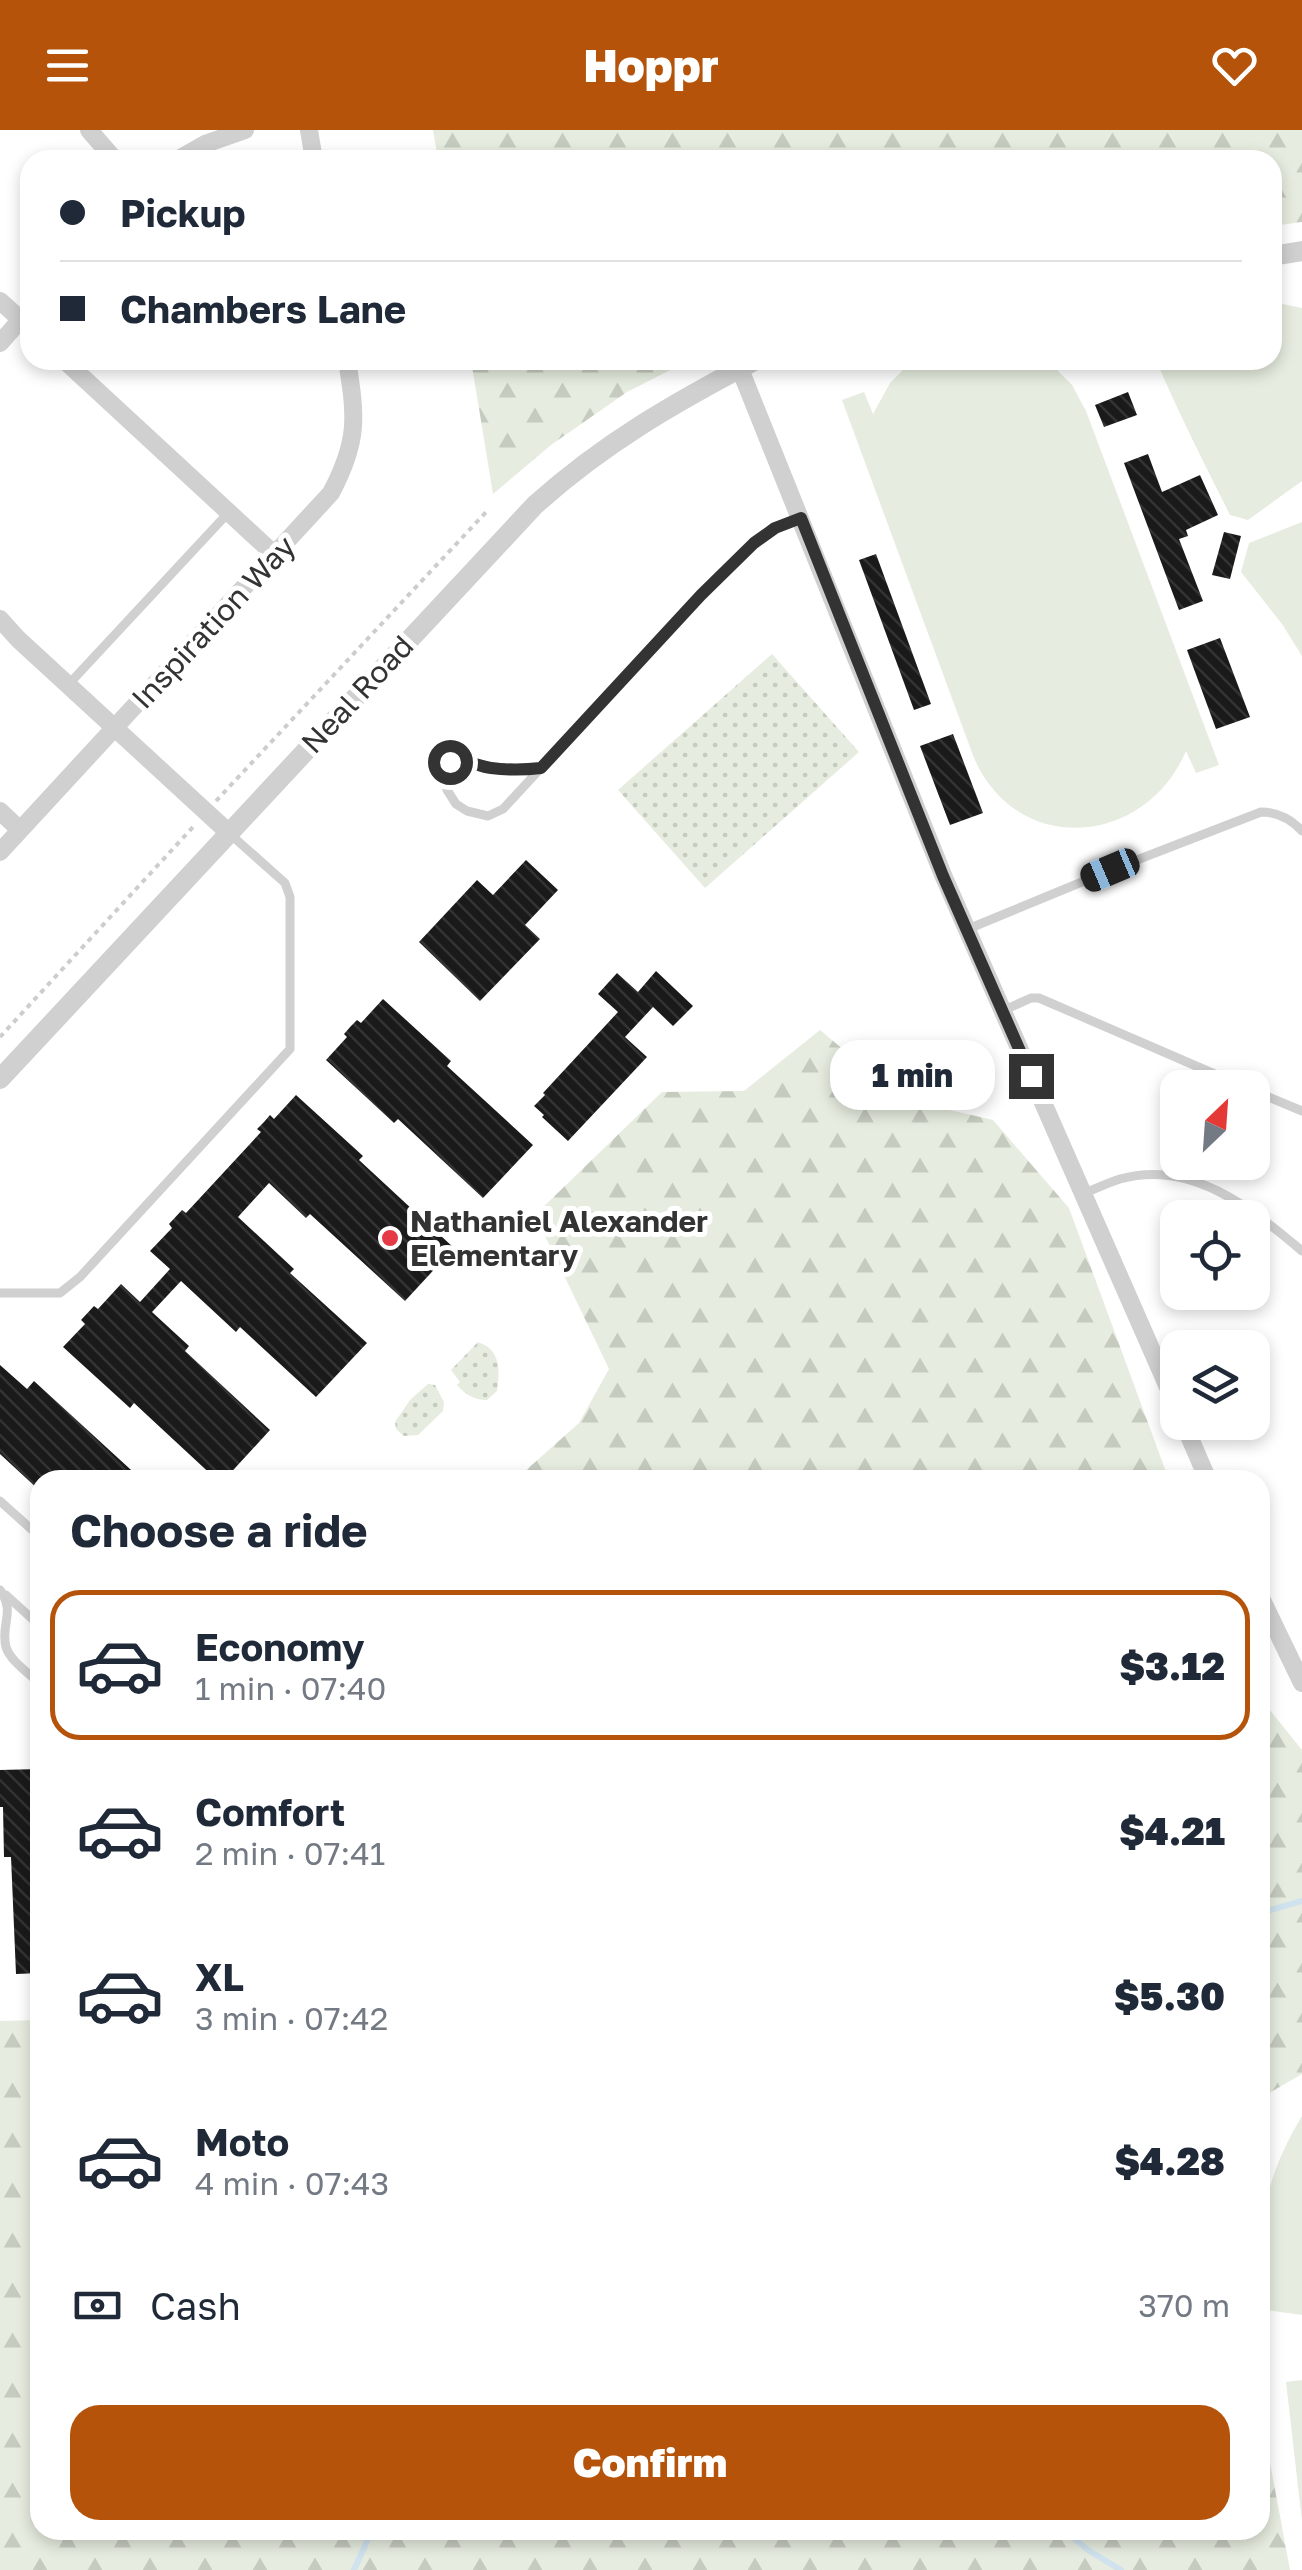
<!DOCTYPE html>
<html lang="en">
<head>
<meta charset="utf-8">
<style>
	:root { --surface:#fff; --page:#f2f2f3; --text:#1f2937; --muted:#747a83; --line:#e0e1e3; --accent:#b45309 }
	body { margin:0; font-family:"Golos Text",sans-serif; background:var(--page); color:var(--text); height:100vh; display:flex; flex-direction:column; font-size:38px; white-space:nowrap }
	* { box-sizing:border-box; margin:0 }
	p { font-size:32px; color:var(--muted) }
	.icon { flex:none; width:55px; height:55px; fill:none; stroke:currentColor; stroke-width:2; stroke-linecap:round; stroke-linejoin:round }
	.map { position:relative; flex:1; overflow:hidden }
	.side { position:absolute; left:30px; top:1340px; width:1240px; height:1070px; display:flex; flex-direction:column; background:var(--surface); border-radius:30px; box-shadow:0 5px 15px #0003 }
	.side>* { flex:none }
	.guide { position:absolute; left:20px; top:20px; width:1262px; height:220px; border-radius:30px; box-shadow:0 5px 15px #0003; display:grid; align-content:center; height:220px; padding:0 40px; background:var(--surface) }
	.needle { width:65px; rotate:25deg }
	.tools { position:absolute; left:1160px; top:940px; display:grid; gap:20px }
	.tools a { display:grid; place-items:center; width:110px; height:110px; border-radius:20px; background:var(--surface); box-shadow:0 5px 15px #0003; font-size:50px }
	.end { position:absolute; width:45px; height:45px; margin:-22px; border:12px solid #333; background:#fff; box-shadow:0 0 0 5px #fff }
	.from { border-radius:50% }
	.bubble { position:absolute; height:70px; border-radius:30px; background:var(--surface); box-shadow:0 5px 15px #0003; font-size:32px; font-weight:800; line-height:70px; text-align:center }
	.car { position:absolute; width:30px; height:60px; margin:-30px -15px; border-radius:12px; box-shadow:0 0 8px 2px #0007; background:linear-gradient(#222 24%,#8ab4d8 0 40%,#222 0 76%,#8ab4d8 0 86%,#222 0) }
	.guide b { display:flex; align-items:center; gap:35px; height:95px; font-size:38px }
	.guide b+b { border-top:2px solid var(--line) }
	.guide i { width:25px; height:25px; background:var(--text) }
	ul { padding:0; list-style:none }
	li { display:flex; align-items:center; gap:30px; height:150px; margin:0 20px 15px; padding:0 20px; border:5px solid transparent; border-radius:30px }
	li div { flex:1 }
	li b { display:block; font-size:38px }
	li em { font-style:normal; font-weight:800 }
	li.current { border-color:var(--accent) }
	li>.icon { width:90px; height:90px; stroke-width:1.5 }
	h2 { padding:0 40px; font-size:45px; line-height:120px }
	.pay { display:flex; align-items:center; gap:25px; height:110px; padding:0 40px; font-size:38px }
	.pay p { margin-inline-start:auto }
	.button { display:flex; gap:20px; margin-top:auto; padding:20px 40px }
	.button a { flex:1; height:115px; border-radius:30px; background:var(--accent); color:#fff; font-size:40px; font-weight:800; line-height:115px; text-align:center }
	header { display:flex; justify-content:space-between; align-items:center; height:130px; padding:0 40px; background:var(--accent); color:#fff; font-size:45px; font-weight:800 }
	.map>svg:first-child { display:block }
</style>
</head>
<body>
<header><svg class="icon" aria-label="menu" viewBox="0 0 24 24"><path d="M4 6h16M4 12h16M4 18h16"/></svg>Hoppr<svg class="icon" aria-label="heart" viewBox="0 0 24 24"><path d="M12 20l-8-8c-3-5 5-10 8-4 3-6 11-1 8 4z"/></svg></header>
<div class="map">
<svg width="1302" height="2440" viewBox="0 0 1302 2440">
	<defs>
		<pattern id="forest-firs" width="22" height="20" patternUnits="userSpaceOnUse" patternTransform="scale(2.5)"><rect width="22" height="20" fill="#e6ecdf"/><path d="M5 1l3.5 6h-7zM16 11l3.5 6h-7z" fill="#c6cbc0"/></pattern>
		<pattern id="park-dots" width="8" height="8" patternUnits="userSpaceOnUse" patternTransform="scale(2.5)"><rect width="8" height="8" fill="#e6ecdf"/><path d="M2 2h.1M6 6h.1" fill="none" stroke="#c6cbc0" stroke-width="1.8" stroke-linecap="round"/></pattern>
		<pattern id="building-back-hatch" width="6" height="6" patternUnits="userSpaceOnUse" patternTransform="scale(2.5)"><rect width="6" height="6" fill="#1a1a1a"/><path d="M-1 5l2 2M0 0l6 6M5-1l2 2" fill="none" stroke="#333"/></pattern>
	</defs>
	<rect width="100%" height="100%" fill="#fff"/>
	<path fill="#e6ecdf" d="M1273,172L1302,178V351L1248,390L1230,385C1204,333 1179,284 1156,230H1272Z
		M913,230H1047L1072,255L1086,281L1219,635L1196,643L1186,621C1145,717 1017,727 974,628L842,270L864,262L873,284L890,253Z
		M1302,392V526L1282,494L1241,442L1249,413Z
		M1302,1986V2185L1267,2180C1252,2107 1264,2049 1302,1986Z
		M1302,2250V2391L1286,2252Z"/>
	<path fill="url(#forest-firs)" d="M433,0H1302V92L1273,96L1272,30H438Z
		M471,230H690L627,262L551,315L493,364Z
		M820,900L902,969L993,990L1069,1078L1169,1350H515L579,1293L609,1239L535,1085L662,962L744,961Z
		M1260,1564L1265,1574L1302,1620V1944L1264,1966L1260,1981Z
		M40,1890V2400H1260V2279L1290,2440H0V1891Z"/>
	<path fill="url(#park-dots)" d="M772,524L859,622L705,758L618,660Z
		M478,1212C501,1220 500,1240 497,1261L487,1270C474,1270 465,1264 457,1255L460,1252L451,1240Z
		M428,1254L435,1255L444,1272L443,1281L418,1305L404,1306L396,1299L395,1292L410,1270Z"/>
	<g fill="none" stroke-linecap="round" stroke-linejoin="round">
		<path stroke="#cfe2ee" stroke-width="6" d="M1260,1783L1302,1771
			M1064,2400L1088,2420L1121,2440
			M354,2440L372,2400"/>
	</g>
	<path fill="url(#building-back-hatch)" d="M1128,262L1137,285L1104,297L1095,275Z
		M1148,324L1162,362L1200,345L1218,385L1186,400L1188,406L1179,409L1203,471L1179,480L1124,333Z
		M1224,402L1241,406L1230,449L1212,445Z
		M876,424L931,574L914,580L859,430Z
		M1220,508L1250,587L1216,599L1187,520Z
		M953,604L983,683L950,695L920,616Z
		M526,730L558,760L525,795L540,809L480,871L419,812L477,750L493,765Z
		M656,841L693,876L673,896L653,877L625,907L647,927L568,1011L542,987L544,985L534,976L545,965L543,963L618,882L598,864L617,843L638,862Z
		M383,869L451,931L447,936L533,1015L483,1068L398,989L394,993L326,930L347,907L344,904L351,896L357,890L361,893Z
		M296,965L363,1026L359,1030L454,1118L405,1171L310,1084L306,1088L269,1053L238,1087L294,1139L290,1143L367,1213L316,1267L240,1197L236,1202L181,1151L152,1182L189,1216L185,1221L270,1300L224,1350H217L134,1273L130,1278L63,1217L85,1194L81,1190L94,1176L98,1179L121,1154L140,1172L170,1139L150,1121L172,1098L169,1094L182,1080L186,1083L261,1002L257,999L264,992L270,985L274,989Z
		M0,1235L27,1259L34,1251L142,1350H40V1361L0,1324Z
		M40,1639V1843L16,1844L11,1727H4L3,1677H0V1640Z"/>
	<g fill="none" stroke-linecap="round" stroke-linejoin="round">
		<path stroke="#cdcdcd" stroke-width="4" stroke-dasharray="5 5" stroke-linecap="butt" d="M216,671L488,380
			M0,907L193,697"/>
		<path stroke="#d0d0d0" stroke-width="9" d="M68,555L229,382
			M541,638L502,639L458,629L450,632L445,650L447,660L456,674L467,681L488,686L503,679L701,465L754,413L775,397L801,388
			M968,799L1111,740L1261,682C1277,682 1291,689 1302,701
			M1002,881L1031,868H1039L1247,958
			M1252,960L1302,981
			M1083,1064C1095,1059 1107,1053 1120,1049C1191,1029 1251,1078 1302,1121
			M0,1163H60L80,1147L290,919V767L285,753L230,704
			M0,1371L40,1407
			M0,1460C16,1482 0,1495 6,1517C10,1531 30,1544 40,1554
			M6,1465L40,1496"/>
		<path stroke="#d0d0d0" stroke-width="18" d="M89,0L115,30
			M309,0L314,30
			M177,30L205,14L245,0
			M0,171L30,198
			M0,213L30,179
			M64,230L275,425
			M740,239L943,745L1178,1280
			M0,489L18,509L228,702
			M0,681L20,700
			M0,722L331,363C359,310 356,287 347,230
			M1183,1292L1208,1350
			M1260,1466L1302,1553"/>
		<path stroke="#d0d0d0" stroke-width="20" d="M1272,126L1302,121
			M0,949L535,375C604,313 674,273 756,230"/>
	</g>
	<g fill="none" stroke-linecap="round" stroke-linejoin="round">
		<path stroke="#333" stroke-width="12" d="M450,632C464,627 476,636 491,638C507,640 524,640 541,638L701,465L754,413L775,398L801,388L943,746L1031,946"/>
	</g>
	<circle fill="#e63946" stroke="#fff" stroke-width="4" cx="390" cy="1108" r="10"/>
	<g text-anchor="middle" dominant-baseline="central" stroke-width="10" stroke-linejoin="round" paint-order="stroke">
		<g font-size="30" fill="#333" stroke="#fff">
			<text transform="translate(213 492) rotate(-47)">Inspiration Way</text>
			<text transform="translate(357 564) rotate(-47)">Neal Road</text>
		</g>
		<g font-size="30" font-weight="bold" fill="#333" stroke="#fff" text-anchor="start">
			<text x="410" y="1091">Nathaniel Alexander<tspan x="410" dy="34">Elementary</tspan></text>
		</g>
	</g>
</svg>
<div class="tools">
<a><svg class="needle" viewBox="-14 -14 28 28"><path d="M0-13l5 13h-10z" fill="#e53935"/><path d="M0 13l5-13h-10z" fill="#747a83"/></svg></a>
<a><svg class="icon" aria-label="locate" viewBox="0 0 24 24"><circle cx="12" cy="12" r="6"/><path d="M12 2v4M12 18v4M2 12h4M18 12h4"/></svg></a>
<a><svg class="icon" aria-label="layers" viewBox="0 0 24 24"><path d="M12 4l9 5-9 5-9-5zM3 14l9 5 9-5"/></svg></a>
</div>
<i class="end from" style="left:450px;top:632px"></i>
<i class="end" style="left:1031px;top:946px"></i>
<div class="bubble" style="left:830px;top:910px;width:165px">1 min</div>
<i class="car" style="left:1110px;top:740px;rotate:247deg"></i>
<div class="guide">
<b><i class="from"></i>Pickup</b>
<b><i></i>Chambers Lane</b>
</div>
<section class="side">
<h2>Choose a ride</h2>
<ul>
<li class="current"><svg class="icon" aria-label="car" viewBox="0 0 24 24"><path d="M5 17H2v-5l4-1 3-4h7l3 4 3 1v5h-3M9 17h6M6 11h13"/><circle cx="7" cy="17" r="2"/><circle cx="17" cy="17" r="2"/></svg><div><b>Economy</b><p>1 min · 07:40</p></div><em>$3.12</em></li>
<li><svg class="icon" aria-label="car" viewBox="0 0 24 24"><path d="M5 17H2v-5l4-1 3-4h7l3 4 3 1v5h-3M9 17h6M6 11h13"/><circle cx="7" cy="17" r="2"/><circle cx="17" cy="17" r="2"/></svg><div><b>Comfort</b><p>2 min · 07:41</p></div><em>$4.21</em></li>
<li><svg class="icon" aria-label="car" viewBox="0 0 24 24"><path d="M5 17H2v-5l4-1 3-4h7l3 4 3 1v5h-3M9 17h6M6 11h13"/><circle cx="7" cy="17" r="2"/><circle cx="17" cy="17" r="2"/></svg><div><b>XL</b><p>3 min · 07:42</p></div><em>$5.30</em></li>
<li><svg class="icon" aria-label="car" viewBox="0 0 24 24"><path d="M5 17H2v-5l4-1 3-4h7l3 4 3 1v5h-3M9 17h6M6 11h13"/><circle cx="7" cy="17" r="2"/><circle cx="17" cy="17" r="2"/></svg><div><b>Moto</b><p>4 min · 07:43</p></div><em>$4.28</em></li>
</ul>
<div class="pay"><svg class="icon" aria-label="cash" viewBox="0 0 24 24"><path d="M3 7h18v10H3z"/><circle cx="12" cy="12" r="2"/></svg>Cash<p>370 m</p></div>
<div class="button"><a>Confirm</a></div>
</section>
</div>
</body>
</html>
